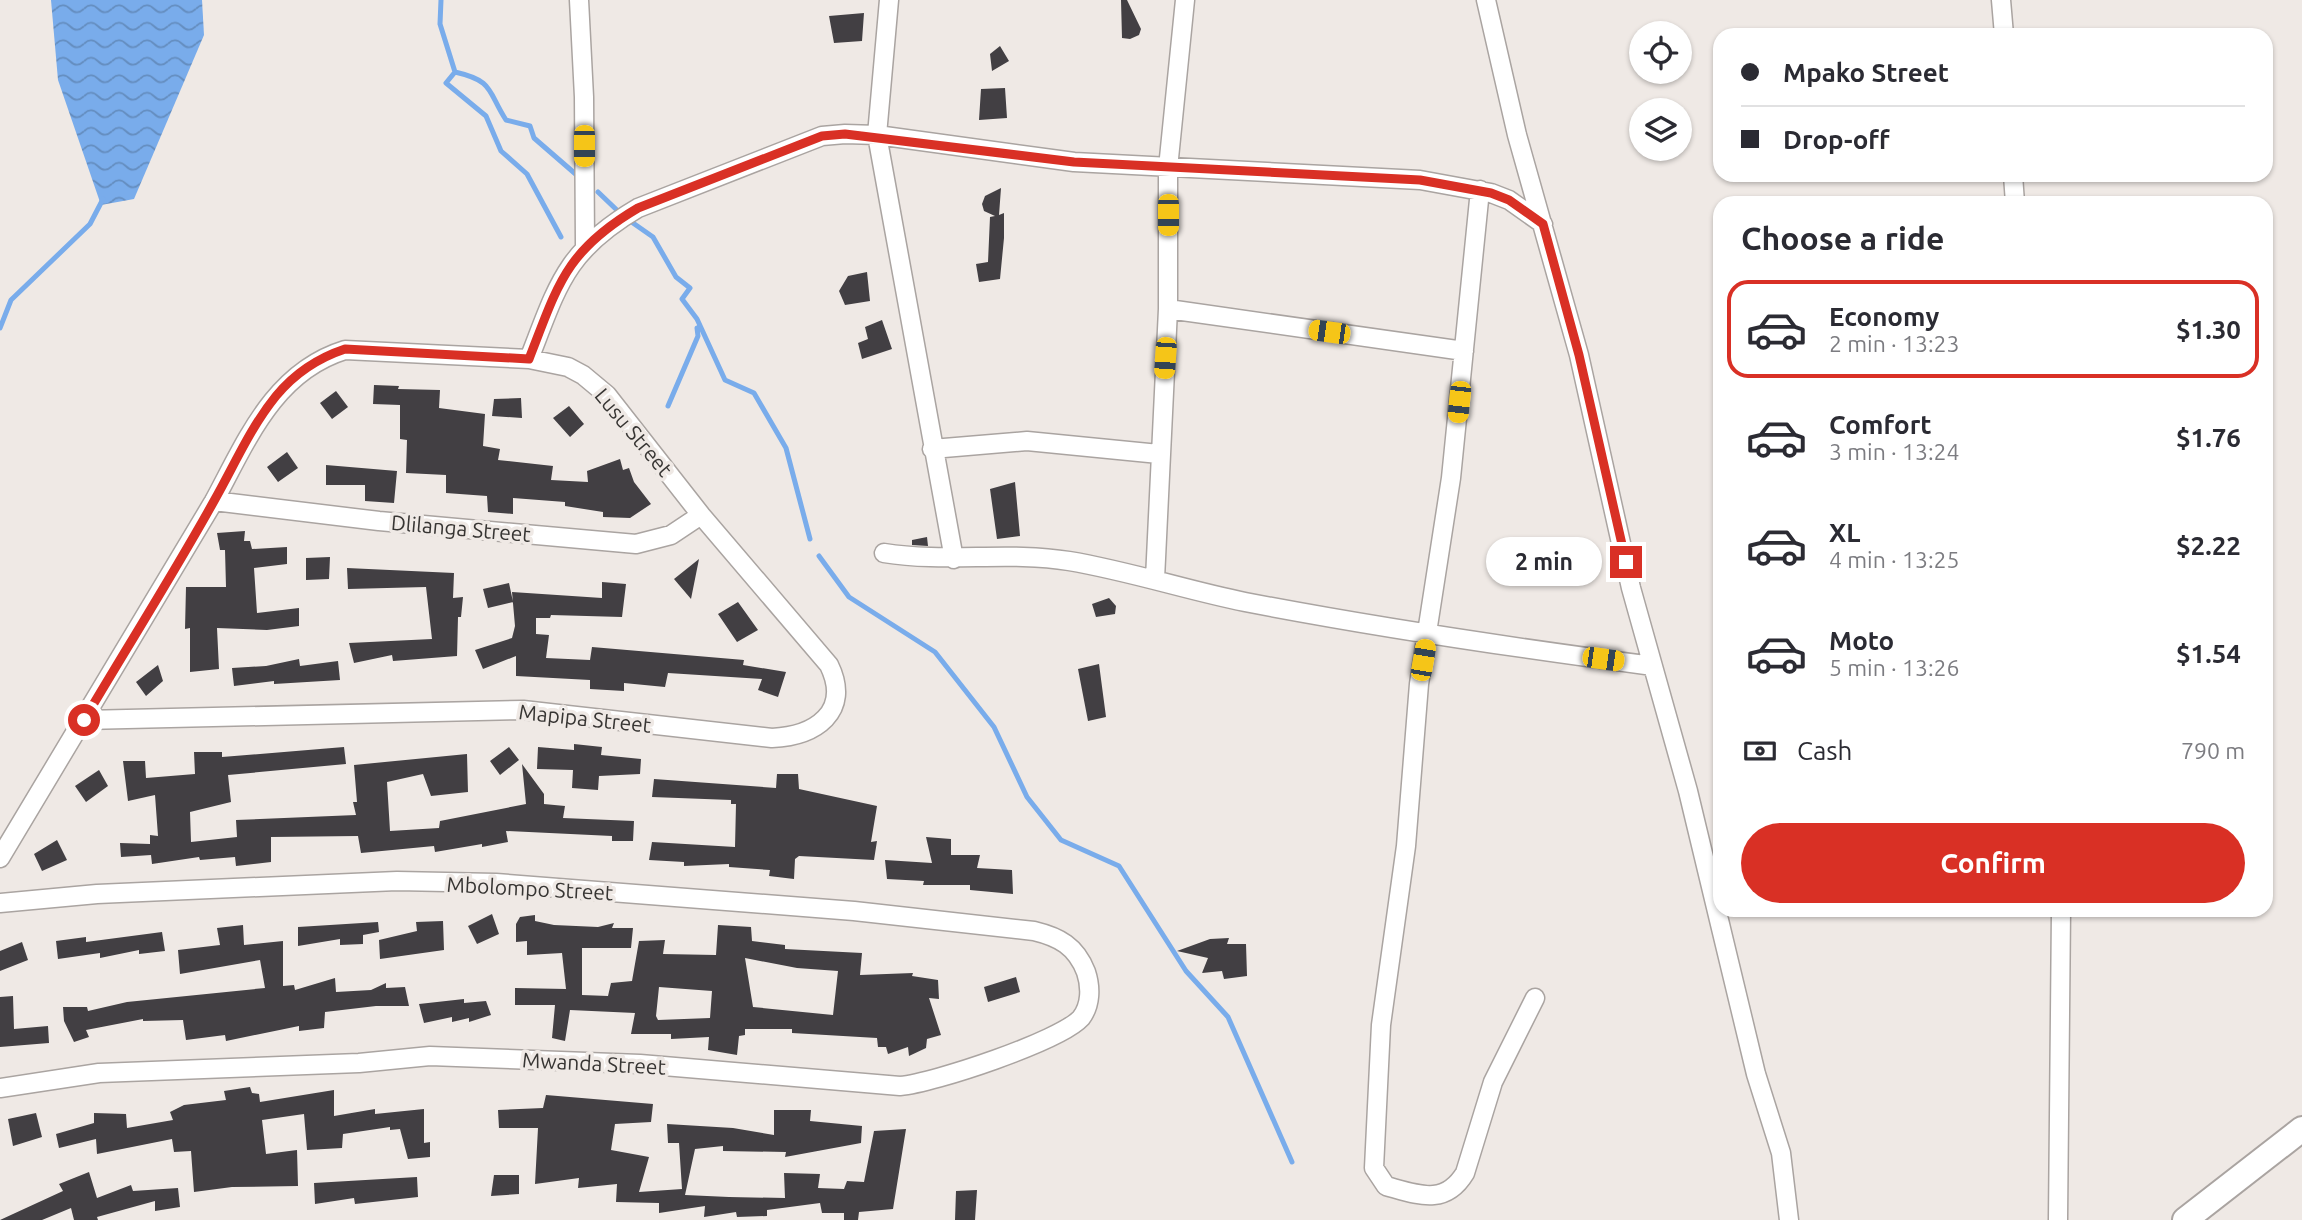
<!DOCTYPE html>
<html lang="en">
<head>
<meta charset="utf-8">
<style>
	:root { --surface:#fff; --page:#f7f7f7; --text:#2b2b33; --muted:#7c7c81; --line:#e1e1e2; --accent:#d93025 }
	body { margin:0; font-family:Ubuntu,sans-serif; background:var(--page); color:var(--text); height:100vh; display:flex; flex-direction:column; font-size:26px; white-space:nowrap }
	* { box-sizing:border-box; margin:0 }
	p { font-size:23px; color:var(--muted) }
	.icon { flex:none; width:38px; height:38px; fill:none; stroke:currentColor; stroke-width:2; stroke-linecap:round; stroke-linejoin:round }
	.map { position:relative; flex:1; overflow:hidden }
	.panel { position:absolute; left:1713px; top:196px; width:560px; height:721px; display:flex; flex-direction:column; background:var(--surface); border-radius:21px; box-shadow:0 2px 5px #0004 }
	.panel>* { flex:none }
	.banner { position:absolute; left:1713px; top:28px; width:560px; height:154px; border-radius:21px; box-shadow:0 2px 5px #0004; display:grid; align-content:center; height:154px; padding:0 28px; background:var(--surface) }
	.fabs { position:absolute; left:1629px; top:21px; display:grid; gap:14px }
	.fabs a { display:grid; place-items:center; width:63px; height:63px; border-radius:50%; background:var(--surface); box-shadow:0 2px 5px #0004; font-size:35px }
	.end { position:absolute; width:32px; height:32px; margin:-16px; border:9px solid #d93025; background:#fff; box-shadow:0 0 0 4px #fff }
	.from { border-radius:50% }
	.bubble { position:absolute; height:49px; border-radius:24px; background:var(--surface); box-shadow:0 2px 5px #0004; font-size:23px; font-weight:700; line-height:49px; text-align:center }
	.car { position:absolute; width:21px; height:42px; margin:-21px -10px; border-radius:9px; box-shadow:0 0 5px 2px #0007; background:linear-gradient(#f5c518 24%,#345 0 40%,#f5c518 0 76%,#345 0 86%,#f5c518 0) }
	.banner b { display:flex; align-items:center; gap:24px; height:66px; font-size:26px }
	.banner b+b { border-top:2px solid var(--line) }
	.banner i { width:18px; height:18px; background:var(--text) }
	ul { padding:0; list-style:none }
	li { display:flex; align-items:center; gap:21px; height:98px; margin:0 14px 10px; padding:0 14px; border:4px solid transparent; border-radius:21px }
	li div { flex:1 }
	li b { display:block; font-size:26px }
	li em { font-style:normal; font-weight:700 }
	li.selected { border-color:var(--accent) }
	li>.icon { width:63px; height:63px; stroke-width:1.5 }
	h2 { padding:0 28px; font-size:32px; line-height:84px }
	.pay { display:flex; align-items:center; gap:18px; height:77px; padding:0 28px; font-size:26px }
	.pay p { margin-inline-start:auto }
	.button { display:flex; gap:14px; margin-top:auto; padding:14px 28px }
	.button a { flex:1; height:80px; border-radius:42px; background:var(--accent); color:#fff; font-size:28px; font-weight:700; line-height:80px; text-align:center }
	.map>svg:first-child { display:block }
</style>
</head>
<body>
<div class="map">
<svg width="2302" height="1220" viewBox="0 0 2302 1220">
	<defs>
		<pattern id="water-waves" width="16" height="10" patternUnits="userSpaceOnUse" patternTransform="scale(1.75)"><rect width="16" height="10" fill="#79aceb"/><path d="M0 5q4-4 8 0t8 0" fill="none" stroke="#648dbf"/></pattern>
	</defs>
	<rect width="100%" height="100%" fill="#efe9e5"/>
	<path fill="url(#water-waves)" d="M51,0H202L204,35L134,199L101,205L58,80Z"/>
	<g fill="none" stroke-linecap="round" stroke-linejoin="round">
		<path stroke="#79aceb" stroke-width="5" d="M441,0L440,24L455,72
			M455,72L446,83L486,116L501,151L527,174L561,237
			M455,72C494,81 487,90 506,120L530,126L534,138L579,177
			M598,192L621,214
			M633,223L653,237L676,277L690,288L682,299L697,319L725,380L754,393L786,448L810,539
			M0,328L11,300L90,224L103,199
			M668,406L698,336L697,328
			M819,556L849,597L935,652L994,727L1027,797L1061,840L1119,866L1186,971L1228,1017L1292,1162"/>
	</g>
	<path fill="#423f43" fill-rule="evenodd" d="M1121,0H1127L1141,29L1139,35L1130,39L1122,38Z
		M864,13L862,41L834,43L829,16Z
		M1000,46L1009,61L992,71L990,54Z
		M1005,88L1007,118L979,120L981,89Z
		M1001,188L999,215L1004,213V238L1000,279L979,282L976,264L988,262L990,217L995,216L984,211L982,204L985,196Z
		M867,272L870,301L845,305L839,291L848,276Z
		M882,320L892,349L862,359L858,343L868,339L865,327Z
		M374,385L399,386L398,389L440,390L439,408L485,414L483,446L500,449L498,460L553,466L551,480L588,482L587,471L620,459L623,470L629,468L634,482L651,504L630,518L603,517V512L565,506V502L513,498V514L488,512L487,496L446,493V475L406,473L407,440L400,439V405L373,404Z
		M336,391L348,407L332,419L320,403Z
		M521,398L522,418L492,416L494,399Z
		M569,406L584,424L570,437L553,418Z
		M287,452L298,468L278,482L267,467Z
		M326,465L397,471L394,503L365,501V485H326Z
		M1015,482L1020,536L997,539L990,489Z
		M245,531L244,541H250L252,549L287,547V564L254,568L257,613L299,608V626L267,630L217,628L219,669L190,672V628L185,629L186,587H226L225,550H220L217,533Z
		M927,537L928,546L912,545V540Z
		M330,557L329,579L306,580V558Z
		M699,559L691,599L674,579Z
		M347,568L454,573L453,598L463,597L461,617H458L457,656L393,661L392,655L354,663L349,643L432,639L426,587L348,589Z
		M602,582L626,584L622,617L551,615L550,618H536V634L549,635L546,658L590,660L592,647L744,660L743,665L786,672L778,697L758,690L762,679L668,673L665,687L624,683V691L590,689V680L516,676V656L483,669L475,650L512,638L515,626L512,592L602,598Z
		M509,583L513,602L488,608L483,589Z
		M1109,598L1116,606L1115,614L1096,617L1092,604Z
		M738,602L758,630L737,642L718,614Z
		M299,659L300,666L338,661L340,680L274,684V681L234,686L232,668L266,666Z
		M1099,664L1106,717L1088,721L1078,669Z
		M158,665L163,681L146,696L136,682Z
		M574,744L602,747L601,755L641,759L640,774L599,776L598,790L572,788L573,770L537,769L538,747L574,750Z
		M344,747L346,764L228,775L231,802L190,812L191,842L237,837L236,820L356,815L353,802H357L354,765L467,754L468,792L431,796L423,774L387,782L390,831L439,828L440,821L526,804L522,764L544,794V804L565,806L563,818L634,821L633,841H612V836L506,831L508,842L482,847V844L435,852L434,846L361,853L358,836L271,837V862L236,866L235,857L200,860L199,857L152,864L151,855L121,857L120,843L150,844V835L158,836L155,795L128,801L123,761H145L146,778L195,774L194,752H222V757Z
		M509,747L519,760L500,775L490,761Z
		M99,770L108,786L86,802L75,786Z
		M777,774H798L799,789L877,806L871,842L877,841L874,860L799,856L795,859L794,879L769,876L770,870L729,867V864L684,866V862L649,860L652,842L735,847L736,804H731V800L652,797L654,779L776,788Z
		M926,837L951,839V855H980L977,868L1012,870L1013,894L970,890V885H923L924,881L887,879L885,860L932,863Z
		M57,840L67,860L42,871L34,854Z
		M492,914L499,934L477,944L468,926Z
		M535,915V921L554,925L598,927L614,923L612,928H633L631,948H582V995L608,996L611,983L632,981L639,941L665,940L663,954L716,955L718,925L751,927L752,941L785,945V949L862,953L860,975L913,973L912,976L938,980L939,999L929,998L941,1035L927,1039L926,1048L909,1056L908,1047L888,1054L886,1047H878L877,1038L792,1033V1029H745V1035L739,1036L737,1055L708,1050L709,1037L671,1039V1034H631L635,1013L570,1010L565,1041L552,1038L555,1005H515V988L566,989L562,953L527,955V941L516,942V924L520,917ZM745,958L797,968L838,971L833,1015L753,1007ZM659,987L712,991L710,1018L658,1020L656,1016Z
		M443,921L444,950L380,959L379,940L417,931L416,922Z
		M378,922L379,932L363,935V944L340,945V939L298,946V927Z
		M243,925L244,945L283,941V986L294,985L295,990L335,978L336,992L371,990L386,983V988L405,987L409,1006H376L325,1012L324,1028L299,1031V1026L226,1041L225,1035L186,1040L183,1020L143,1021V1019L86,1030L89,1037L74,1042L64,1021L63,1007H87L88,1011L127,1002L265,988L260,960L180,974L178,950L220,945L217,928Z
		M162,932L165,951L139,954V950L100,958V953L58,959L56,941L86,937V942Z
		M1229,938L1227,944H1246L1247,976L1224,979L1222,971L1202,973L1208,958L1177,951L1210,939Z
		M22,942L28,960L0,971V951Z
		M1016,977L1020,992L988,1002L984,987Z
		M13,996L14,1029L48,1026L49,1043L0,1047V997Z
		M464,999V1003L486,1001L491,1015L469,1022V1018L452,1022V1017L424,1023L419,1004Z
		M250,1087L252,1093L259,1094L260,1102L334,1090V1116L375,1109V1114L424,1109V1143L430,1142V1157L408,1159L400,1129L390,1130V1127L343,1134L342,1148L307,1150L304,1114L262,1120L266,1154L297,1150L298,1186L232,1187L194,1192L191,1151L174,1152L172,1139L97,1154L96,1139L59,1148L56,1134L94,1123V1113L126,1114L127,1128L173,1120L170,1112L184,1105L226,1100L224,1091Z
		M546,1095L653,1104L651,1122L615,1124L611,1150L649,1157L639,1192L682,1189L679,1143H668L667,1124L733,1128L774,1135V1110H811L810,1121L862,1126L861,1143L785,1157L786,1152L723,1151V1146L695,1149L685,1195L729,1197L785,1198L784,1173L820,1174L818,1188L844,1189L847,1181L864,1182L874,1131L906,1129L893,1209L859,1212L858,1220H844V1213H822L820,1203L767,1210V1216L737,1217L736,1212L704,1217L705,1206L659,1213V1203L616,1202L617,1184L578,1188L579,1178L535,1184L538,1128H499L498,1110L543,1108Z
		M36,1113L42,1137L13,1146L8,1119Z
		M89,1172L97,1198L131,1185L133,1191L178,1188L180,1207L155,1211V1201L97,1217L98,1220H74L71,1208L42,1220H0L63,1191L59,1184Z
		M494,1175H519V1194L491,1196Z
		M417,1177L418,1197L355,1204L354,1198L315,1204L314,1183Z
		M977,1190L975,1220H955L956,1191Z"/>
	<g fill="none" stroke-linecap="round" stroke-linejoin="round">
		<g stroke="#aaa4a1" stroke-width="21">
			<path id="street" d="M579,0L584,97L585,245
				M889,0L877,135L954,559
				M1486,0L1517,135L1579,355L1631,588L1688,791L1756,1074L1781,1153L1789,1220
				M2001,0L2004,35
				M2013,175L2015,203
				M1480,190L1451,478L1419,684L1406,846L1381,1025L1374,1168L1386,1186C1419,1195 1445,1206 1465,1173L1493,1082L1535,998
				M1168,309L1464,351
				M529,359C558,285 565,251 638,208L822,136L845,134L877,135L1074,162L1420,180L1491,193L1509,200L1543,224
				M932,449L1027,441L1159,454
				M214,501L379,521L636,544L671,535L701,515
				M884,553C946,563 1008,551 1069,561C1129,571 1186,590 1245,602C1380,628 1516,648 1653,666
				M1155,579L1168,309V168L1185,0
				M0,858L214,501C247,440 274,372 345,350L529,359L568,367L583,375L607,395L701,515L829,665C852,712 815,736 772,738L523,710L84,720
				M0,903L97,894L397,881L496,883L854,911L1034,931C1059,937 1076,946 1086,972C1091,987 1091,1005 1081,1018C1060,1041 934,1083 900,1086L640,1064L430,1056L359,1063L99,1073L0,1088
				M2058,1220L2061,910"/>
		</g>
		<g stroke="#aaa4a1" stroke-width="28">
			<path id="secondary" d="M2185,1220L2302,1129"/>
		</g>
		<use href="#street" stroke="#fff" stroke-width="18"/>
		<use href="#secondary" stroke="#fff" stroke-width="24"/>
	</g>
	<g fill="none" stroke-linecap="round" stroke-linejoin="round">
		<path stroke="#d93025" stroke-width="9" d="M84,720C127,647 173,575 214,501C234,466 250,428 276,396C295,373 318,358 345,349L529,359C558,285 565,251 638,208L822,136L845,134L1074,162L1420,180L1491,193L1509,200L1543,224L1579,355L1626,562"/>
	</g>
	<g text-anchor="middle" dominant-baseline="central" stroke-width="7" stroke-linejoin="round" paint-order="stroke">
		<g font-size="21" fill="#373533" stroke="#efe9e5">
			<text transform="translate(634 432) rotate(50)">Lusu Street</text>
			<text transform="translate(461 528) rotate(5)">Dlilanga Street</text>
			<text transform="translate(585 718) rotate(6)">Mapipa Street</text>
			<text transform="translate(530 888) rotate(3)">Mbolompo Street</text>
			<text transform="translate(594 1063) rotate(3)">Mwanda Street</text>
		</g>
	</g>
</svg>
<div class="fabs">
<a><svg class="icon" aria-label="locate" viewBox="0 0 24 24"><circle cx="12" cy="12" r="6"/><path d="M12 2v4M12 18v4M2 12h4M18 12h4"/></svg></a>
<a><svg class="icon" aria-label="layers" viewBox="0 0 24 24"><path d="M12 4l9 5-9 5-9-5zM3 14l9 5 9-5"/></svg></a>
</div>
<i class="end from" style="left:84px;top:720px"></i>
<i class="end" style="left:1626px;top:562px"></i>
<div class="bubble" style="left:1486px;top:537px;width:116px">2 min</div>
<i class="car" style="left:584px;top:146px;rotate:180deg"></i>
<i class="car" style="left:1168px;top:215px;rotate:180deg"></i>
<i class="car" style="left:1329px;top:332px;rotate:278deg"></i>
<i class="car" style="left:1165px;top:358px;rotate:184deg"></i>
<i class="car" style="left:1459px;top:402px;rotate:186deg"></i>
<i class="car" style="left:1603px;top:659px;rotate:98deg"></i>
<i class="car" style="left:1423px;top:660px;rotate:10deg"></i>
<div class="banner">
<b><i class="from"></i>Mpako Street</b>
<b><i></i>Drop-off</b>
</div>
<section class="panel">
<h2>Choose a ride</h2>
<ul>
<li class="selected"><svg class="icon" aria-label="car" viewBox="0 0 24 24"><path d="M5 17H2v-5l4-1 3-4h7l3 4 3 1v5h-3M9 17h6M6 11h13"/><circle cx="7" cy="17" r="2"/><circle cx="17" cy="17" r="2"/></svg><div><b>Economy</b><p>2 min · 13:23</p></div><em>$1.30</em></li>
<li><svg class="icon" aria-label="car" viewBox="0 0 24 24"><path d="M5 17H2v-5l4-1 3-4h7l3 4 3 1v5h-3M9 17h6M6 11h13"/><circle cx="7" cy="17" r="2"/><circle cx="17" cy="17" r="2"/></svg><div><b>Comfort</b><p>3 min · 13:24</p></div><em>$1.76</em></li>
<li><svg class="icon" aria-label="car" viewBox="0 0 24 24"><path d="M5 17H2v-5l4-1 3-4h7l3 4 3 1v5h-3M9 17h6M6 11h13"/><circle cx="7" cy="17" r="2"/><circle cx="17" cy="17" r="2"/></svg><div><b>XL</b><p>4 min · 13:25</p></div><em>$2.22</em></li>
<li><svg class="icon" aria-label="car" viewBox="0 0 24 24"><path d="M5 17H2v-5l4-1 3-4h7l3 4 3 1v5h-3M9 17h6M6 11h13"/><circle cx="7" cy="17" r="2"/><circle cx="17" cy="17" r="2"/></svg><div><b>Moto</b><p>5 min · 13:26</p></div><em>$1.54</em></li>
</ul>
<div class="pay"><svg class="icon" aria-label="cash" viewBox="0 0 24 24"><path d="M3 7h18v10H3z"/><circle cx="12" cy="12" r="2"/></svg>Cash<p>790 m</p></div>
<div class="button"><a>Confirm</a></div>
</section>
</div>
</body>
</html>
